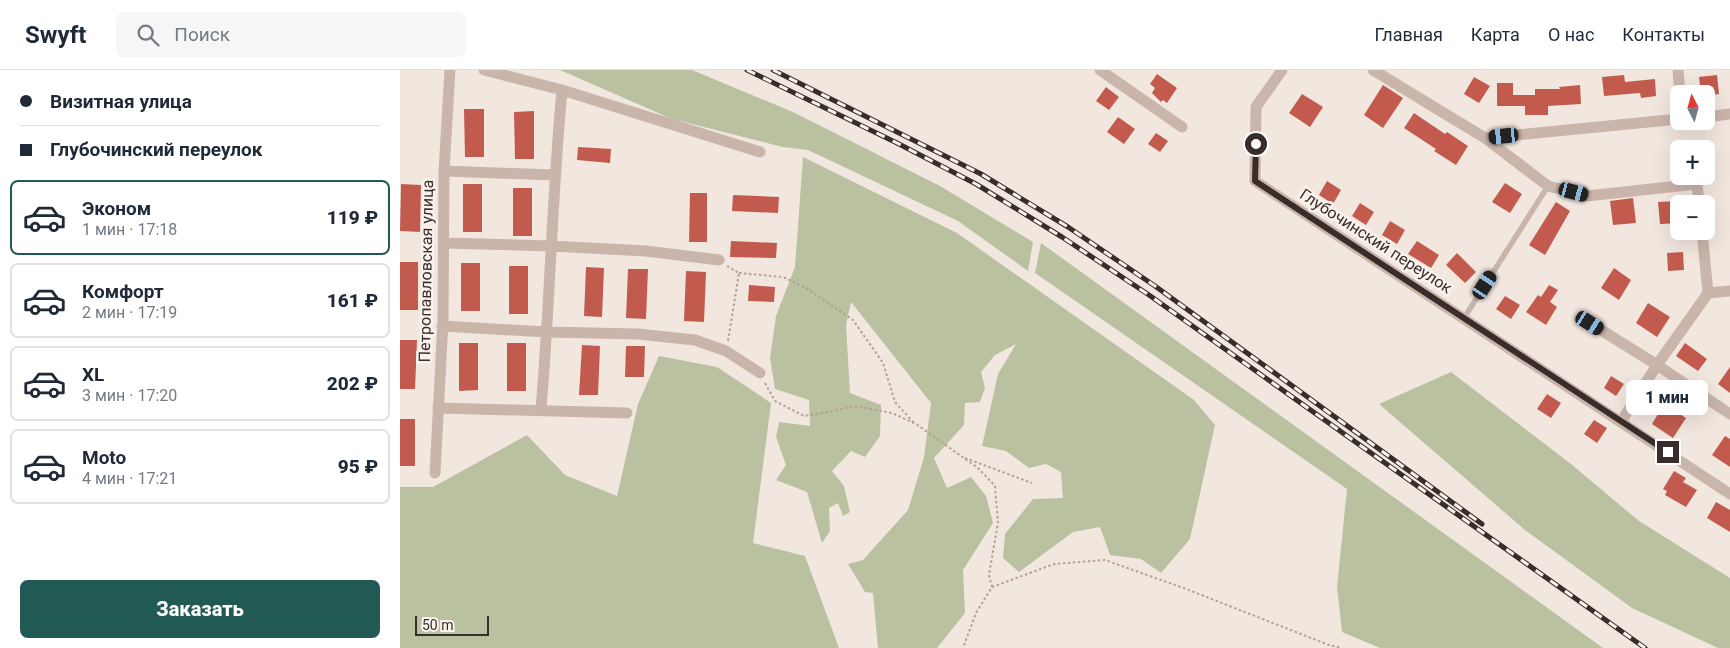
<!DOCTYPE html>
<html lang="ru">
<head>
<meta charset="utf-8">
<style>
	:root { --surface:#fff; --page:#f6f6f7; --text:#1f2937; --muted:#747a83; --line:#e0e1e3; --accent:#215955 }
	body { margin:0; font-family:Roboto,sans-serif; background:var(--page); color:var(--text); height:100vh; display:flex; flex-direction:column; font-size:19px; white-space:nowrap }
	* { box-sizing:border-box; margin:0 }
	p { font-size:16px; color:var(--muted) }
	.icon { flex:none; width:28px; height:28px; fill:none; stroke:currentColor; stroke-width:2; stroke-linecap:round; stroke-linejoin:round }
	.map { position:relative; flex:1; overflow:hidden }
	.sheet { display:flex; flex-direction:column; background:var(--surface); width:400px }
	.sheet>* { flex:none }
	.banner { display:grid; align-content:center; height:110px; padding:0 20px; background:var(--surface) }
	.needle { width:32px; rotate:354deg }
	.controls { position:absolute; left:1270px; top:15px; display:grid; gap:10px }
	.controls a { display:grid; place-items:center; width:45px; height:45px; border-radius:8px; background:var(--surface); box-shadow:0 5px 20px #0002; font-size:25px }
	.scale { position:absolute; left:15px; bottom:12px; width:74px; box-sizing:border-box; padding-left:5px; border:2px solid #382d2a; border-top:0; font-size:14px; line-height:18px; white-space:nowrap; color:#382d2a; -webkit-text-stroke:4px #faf2ec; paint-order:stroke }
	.end { position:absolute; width:22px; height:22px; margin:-11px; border:6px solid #382d2a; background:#fff; box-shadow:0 0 0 2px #fff }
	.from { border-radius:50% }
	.bubble { position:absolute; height:35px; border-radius:8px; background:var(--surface); box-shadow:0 5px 20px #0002; font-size:16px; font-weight:800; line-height:35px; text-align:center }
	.car { position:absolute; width:15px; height:30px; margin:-15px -8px; border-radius:6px; box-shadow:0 0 4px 1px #0007; background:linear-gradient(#222 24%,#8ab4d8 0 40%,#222 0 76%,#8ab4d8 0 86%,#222 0) }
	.banner b { display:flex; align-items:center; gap:18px; height:48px; font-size:19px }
	.banner b+b { border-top:1px solid var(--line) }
	.banner i { width:12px; height:12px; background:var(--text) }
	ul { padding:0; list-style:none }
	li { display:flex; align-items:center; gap:15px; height:75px; margin:0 10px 8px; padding:0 10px; border:2px solid var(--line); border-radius:8px }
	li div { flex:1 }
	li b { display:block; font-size:19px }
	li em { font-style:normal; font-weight:800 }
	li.active { border-color:var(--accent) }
	li>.icon { width:45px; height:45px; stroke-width:1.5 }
	.primary-button { display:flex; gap:10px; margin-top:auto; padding:10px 20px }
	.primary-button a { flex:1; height:58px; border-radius:8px; background:var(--accent); color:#fff; font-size:20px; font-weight:800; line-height:58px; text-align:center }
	header { display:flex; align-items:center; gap:30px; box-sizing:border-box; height:70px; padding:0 25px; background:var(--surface); border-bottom:1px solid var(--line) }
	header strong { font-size:24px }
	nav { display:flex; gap:28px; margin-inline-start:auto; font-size:18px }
	.search { width:350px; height:45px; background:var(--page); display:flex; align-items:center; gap:12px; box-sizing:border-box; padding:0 18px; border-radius:8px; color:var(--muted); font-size:19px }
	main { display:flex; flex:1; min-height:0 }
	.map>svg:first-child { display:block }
</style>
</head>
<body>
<header>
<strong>Swyft</strong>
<div class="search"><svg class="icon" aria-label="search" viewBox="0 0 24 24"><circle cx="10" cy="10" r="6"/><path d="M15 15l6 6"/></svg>Поиск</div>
<nav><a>Главная</a><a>Карта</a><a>О нас</a><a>Контакты</a></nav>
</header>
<main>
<section class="sheet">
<div class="banner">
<b><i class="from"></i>Визитная улица</b>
<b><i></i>Глубочинский переулок</b>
</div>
<ul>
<li class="active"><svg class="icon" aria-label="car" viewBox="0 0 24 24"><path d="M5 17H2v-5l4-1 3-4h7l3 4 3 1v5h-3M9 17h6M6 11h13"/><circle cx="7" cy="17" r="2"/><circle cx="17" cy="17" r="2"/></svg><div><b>Эконом</b><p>1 мин · 17:18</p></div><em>119 ₽</em></li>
<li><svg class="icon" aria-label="car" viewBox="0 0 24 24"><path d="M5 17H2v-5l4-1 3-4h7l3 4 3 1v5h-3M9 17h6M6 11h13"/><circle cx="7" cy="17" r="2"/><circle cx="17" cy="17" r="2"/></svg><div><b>Комфорт</b><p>2 мин · 17:19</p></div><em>161 ₽</em></li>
<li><svg class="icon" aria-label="car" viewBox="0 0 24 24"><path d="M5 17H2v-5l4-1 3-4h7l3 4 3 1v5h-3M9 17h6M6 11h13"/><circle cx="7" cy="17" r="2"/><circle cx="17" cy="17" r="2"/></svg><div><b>XL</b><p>3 мин · 17:20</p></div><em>202 ₽</em></li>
<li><svg class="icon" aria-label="car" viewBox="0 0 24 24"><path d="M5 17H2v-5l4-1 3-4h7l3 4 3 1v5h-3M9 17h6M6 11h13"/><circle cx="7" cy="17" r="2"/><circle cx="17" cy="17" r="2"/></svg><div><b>Moto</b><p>4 мин · 17:21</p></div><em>95 ₽</em></li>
</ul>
<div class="primary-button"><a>Заказать</a></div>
</section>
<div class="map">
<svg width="1330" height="578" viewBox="0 0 1330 578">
	<rect width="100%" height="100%" fill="#f2e7df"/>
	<path fill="#bac1a0" d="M160,0H292L393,42L540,116L633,172L628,201L558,151L408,80L383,77L272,49Z
		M403,87L557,163L794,330L815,355L790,469L761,503L741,489L710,485L700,457L673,462L619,502L603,488L605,464L633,429L663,428L661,402L646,394L629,398L606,381L582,376L598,304L616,274L595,285L581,302L585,318L580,332L565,333L564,355L534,388L547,418L571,407L586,426L593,453L563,500L565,543L537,578H478L473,523L465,522L448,494L463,490L508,440L524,387L531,333L451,232L446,255L450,323L481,335L480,366L465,387L451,381L432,401L444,416L450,442L443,446L438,433L429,438L430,461L422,473L407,422L376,410L386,395L376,367L379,352L410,356L409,330L375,319L370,288L376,246L395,197Z
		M641,173L1203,578H980L942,562L937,517L947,419L635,203Z
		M259,286L317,297L371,333L353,473L405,486L439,578H0V417H33L127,365L165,405L217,426L238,334Z
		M1051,302L1171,394L1239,451L1330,508V578H1318L1232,538L1125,460L979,334Z"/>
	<path fill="#c25b4e" d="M757,4L777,18L767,33L763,30L761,32L752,23L755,18L750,14Z
		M1224,5L1225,12L1255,9L1256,26L1241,28L1240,23L1204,26L1202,7Z
		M1317,5L1319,24L1306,26V24H1301L1299,7Z
		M1074,7L1090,16L1079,33L1064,24Z
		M1097,13H1113V25H1135V19H1160L1159,17L1180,15L1181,34L1148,36V45H1125V36H1097Z
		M983,15L1003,28L983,58L964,45Z
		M706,17L719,27L709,40L696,31Z
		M902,24L923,37L910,57L889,43Z
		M64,39H84V87H65Z
		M134,41V89H115L114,42Z
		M1014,43L1045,64L1047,62L1068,76L1056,95L1034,81L1036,79L1004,58Z
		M718,47L735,59L724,74L707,62Z
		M756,63L768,71L760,82L748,74Z
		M178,77L211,79L210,93L177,90Z
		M927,111L941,120L933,134L919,125Z
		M1105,113L1122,124L1110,143L1092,132Z
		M1,114L21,115L20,162L0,161Z
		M63,114H82V162H63Z
		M113,118H132V166H113Z
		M290,123H307V172H289Z
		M333,125L379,127L378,143L332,141Z
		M1233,128L1236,153L1213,155L1210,131Z
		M1279,131V153L1260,154L1258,132Z
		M1156,132L1170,141L1145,185L1129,175Z
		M960,133L974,142L966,155L952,146Z
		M990,151L1005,160L997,174L982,165Z
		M331,171L377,173L376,188L330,187Z
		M1017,171L1039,185L1031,198L1008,184Z
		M1283,182L1284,200L1268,201L1267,183Z
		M1057,183L1076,202L1065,213L1046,195Z
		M0,192H18V240H0Z
		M61,193H80V241H61Z
		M109,196H128V244H109Z
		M186,197L204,198L202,247L184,246Z
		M1214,198L1231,210L1219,230L1201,218Z
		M228,199H248L246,249L226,248Z
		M286,201L306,202L304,252L284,251Z
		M349,215L375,217L374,232L348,231Z
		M1149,215L1158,220L1150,232L1157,237L1146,255L1126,242L1138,225L1141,227Z
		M1105,226L1120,235L1111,249L1096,239Z
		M1248,233L1270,247L1257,267L1236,253Z
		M0,270H17L15,319H0Z
		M59,273H78V320L59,321Z
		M107,273H126V321H107Z
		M1285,273L1307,289L1298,301L1276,286Z
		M182,275L200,276L198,325H179Z
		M226,276H245L244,307H225Z
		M1330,297V323L1318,314Z
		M1211,306L1224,314L1216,326L1204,318Z
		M1147,324L1161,333L1151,348L1137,339Z
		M1264,334L1286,348L1273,368L1252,354Z
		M0,349H15V396H0Z
		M1194,350L1207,358L1197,373L1184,364Z
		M1325,366L1330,369V397L1312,385Z
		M1274,401L1286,408L1283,412L1297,420L1286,437L1265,425L1267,421L1263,419Z
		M1316,432L1330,440V462L1307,448Z"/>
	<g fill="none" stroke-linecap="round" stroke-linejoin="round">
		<path stroke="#b69f96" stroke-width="2" stroke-dasharray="2.5 2.5" stroke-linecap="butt" d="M327,196L339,203L328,271
			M339,203L383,207L406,218L453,250L483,293L495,332L514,353
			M365,313L375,331L404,346L429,342L455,336L492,343L516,354L578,398L595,416L598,453L590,499L589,505L592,517L576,543L563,578
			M565,388L632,413
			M592,517L654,494L705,490L781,517L929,575L942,578"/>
		<path stroke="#cab5ab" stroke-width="5.5" d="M1064,248L1148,116"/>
		<path stroke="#cab5ab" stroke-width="11" d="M84,0L162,20L360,82
			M700,0L782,57
			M882,0L856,37L855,111L1330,424
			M973,0L1085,68L1148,116L1187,126L1297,114L1299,134
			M1278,0L1280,24
			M1306,47L1330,44
			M1085,68L1279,49
			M44,101L154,105
			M1302,161L1308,223
			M44,173L151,176L246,181L319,190
			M1190,253L1257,295L1330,344
			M42,256L147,262L238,264L295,270L326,281L360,303
			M38,338L227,343
			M141,339C150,233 152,126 162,20
			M1221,352L1257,295L1308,223L1330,221
			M35,403L43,251L44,101L50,0"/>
		<g stroke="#382d2a" stroke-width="5">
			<path id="rail" d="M347,0L497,73L576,114L662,167L749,225L1245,578
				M373,0L581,104L668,157L755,216L1082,454"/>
		</g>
		<use href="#rail" stroke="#faf2ec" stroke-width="3" stroke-dasharray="9" stroke-linecap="butt"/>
	</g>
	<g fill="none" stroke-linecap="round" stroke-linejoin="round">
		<path stroke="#382d2a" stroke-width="6" d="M856,74L855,111L1268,382"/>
	</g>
	<g text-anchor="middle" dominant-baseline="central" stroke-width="5" stroke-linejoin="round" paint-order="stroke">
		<g font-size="16" fill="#382d2a" stroke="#faf2ec">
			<text transform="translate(976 171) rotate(33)">Глубочинский переулок</text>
			<text transform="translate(26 201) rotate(-89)">Петропавловская улица</text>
		</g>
	</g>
</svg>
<div class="controls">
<a><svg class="needle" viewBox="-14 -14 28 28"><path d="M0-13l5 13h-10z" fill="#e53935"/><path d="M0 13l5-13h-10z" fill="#747a83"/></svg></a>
<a>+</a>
<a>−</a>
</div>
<div class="scale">50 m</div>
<i class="end from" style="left:856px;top:74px"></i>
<i class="end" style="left:1268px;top:382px"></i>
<div class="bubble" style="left:1226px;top:310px;width:82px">1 мин</div>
<i class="car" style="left:1104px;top:66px;rotate:264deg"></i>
<i class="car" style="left:1174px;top:122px;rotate:105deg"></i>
<i class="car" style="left:1085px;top:215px;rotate:33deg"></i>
<i class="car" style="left:1190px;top:253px;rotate:122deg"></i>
</div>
</main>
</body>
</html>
